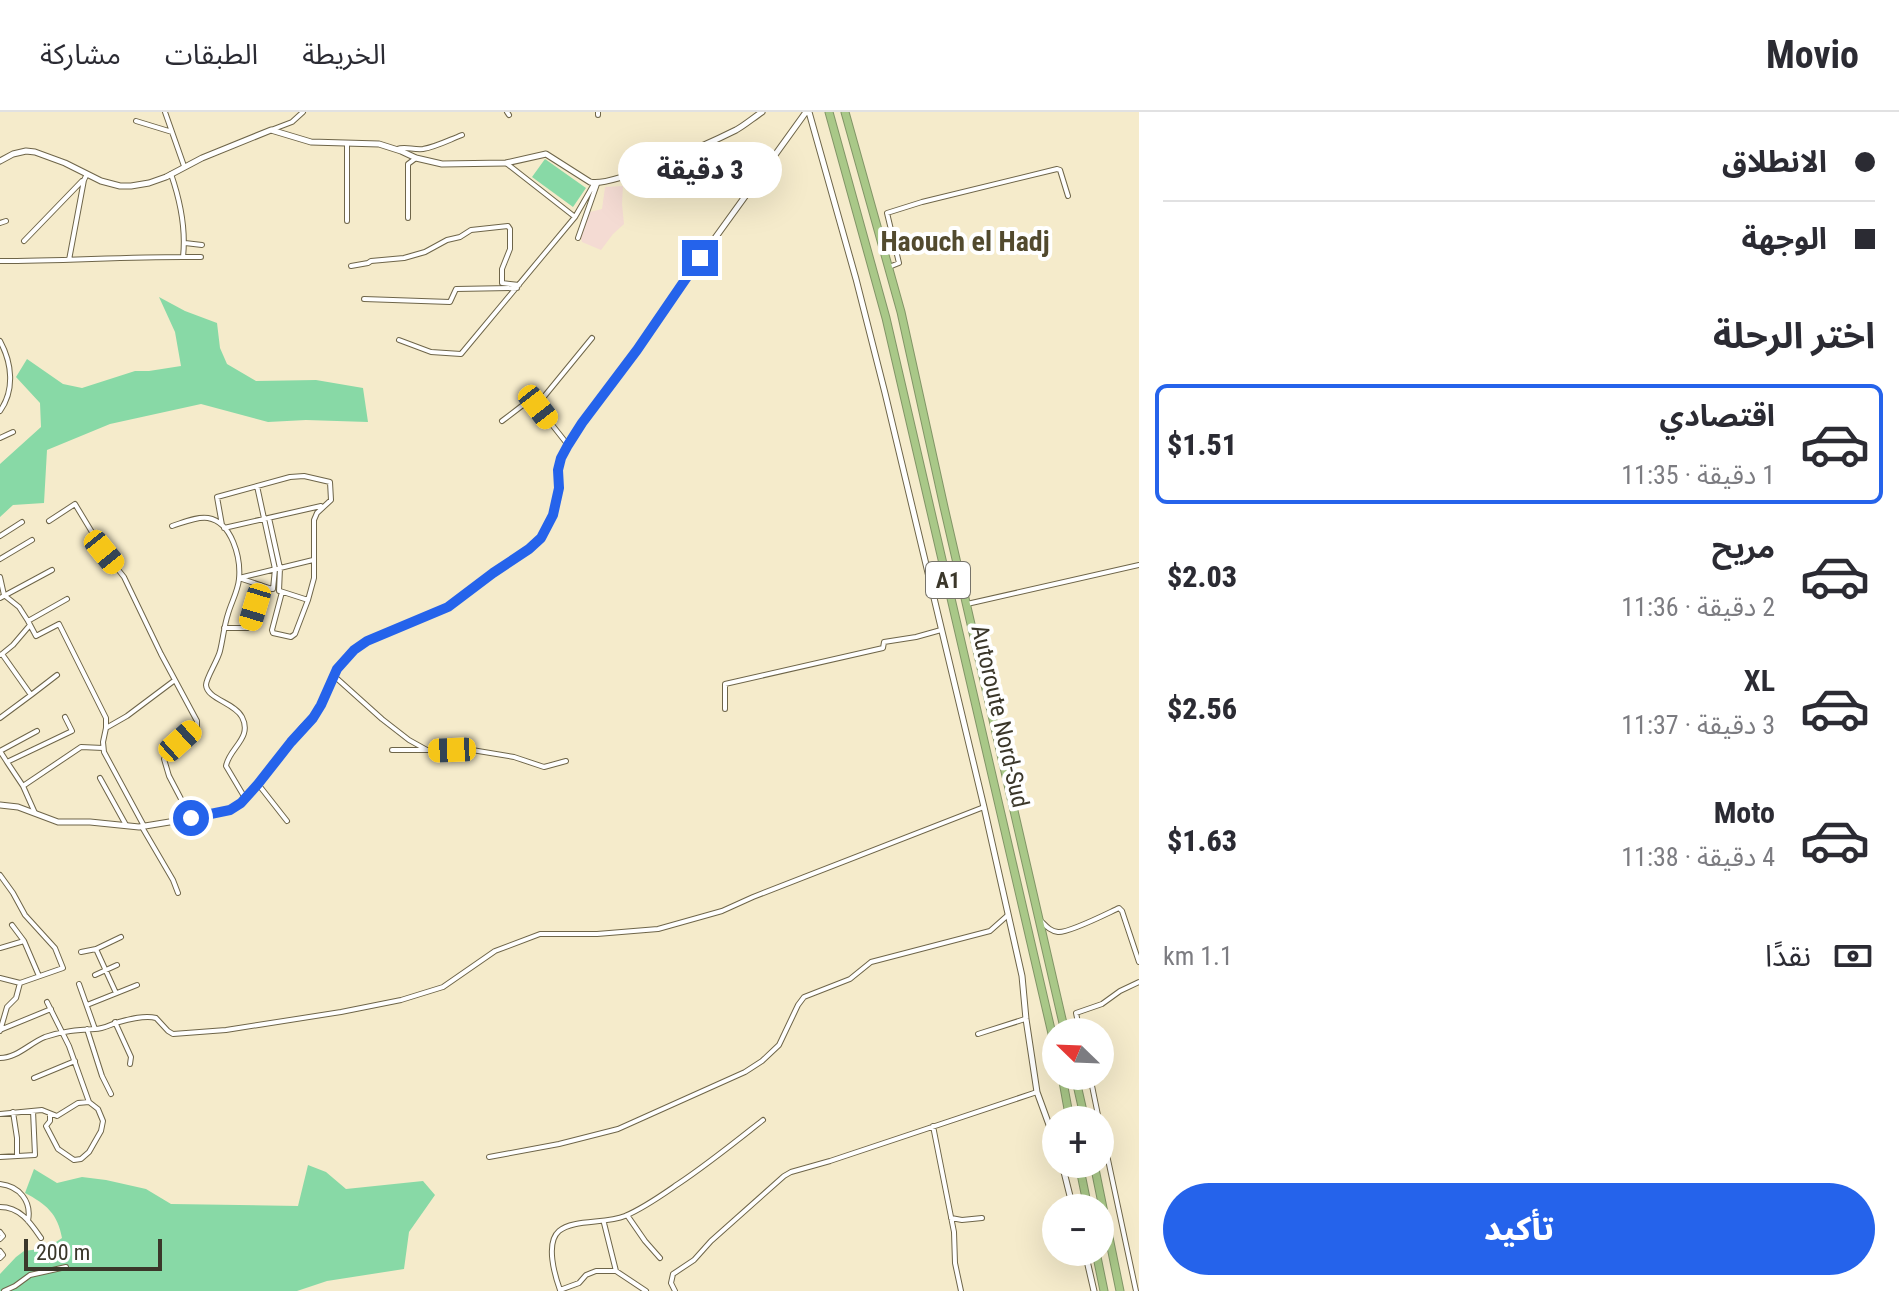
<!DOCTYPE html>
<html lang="ar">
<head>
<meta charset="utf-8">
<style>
	:root { --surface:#fff; --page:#f7f7f7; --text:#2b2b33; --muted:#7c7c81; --line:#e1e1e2; --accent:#2563eb }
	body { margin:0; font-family:"Roboto Condensed","Noto Sans Arabic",sans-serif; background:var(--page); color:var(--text); direction:rtl; height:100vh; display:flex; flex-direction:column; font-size:30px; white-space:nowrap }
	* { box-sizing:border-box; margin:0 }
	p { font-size:26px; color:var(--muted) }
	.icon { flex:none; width:44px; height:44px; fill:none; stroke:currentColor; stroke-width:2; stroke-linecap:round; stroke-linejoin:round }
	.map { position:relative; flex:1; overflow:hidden; direction:ltr }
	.drawer { display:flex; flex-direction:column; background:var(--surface); width:760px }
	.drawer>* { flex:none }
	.banner { display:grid; align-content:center; height:176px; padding:0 24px; background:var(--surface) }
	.needle { width:52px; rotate:293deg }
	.fabs { position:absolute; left:1042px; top:906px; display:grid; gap:16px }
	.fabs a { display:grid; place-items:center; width:72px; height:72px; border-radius:50%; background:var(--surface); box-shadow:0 8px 32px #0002; font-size:40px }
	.scale { position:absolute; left:24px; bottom:20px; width:138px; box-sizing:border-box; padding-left:8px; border:4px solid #3b372a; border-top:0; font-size:22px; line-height:28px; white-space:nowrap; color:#3b372a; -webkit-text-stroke:6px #fff; paint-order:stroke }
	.end { position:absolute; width:36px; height:36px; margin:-18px; border:10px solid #2563eb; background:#fff; box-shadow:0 0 0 4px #fff }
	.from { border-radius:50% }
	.bubble { position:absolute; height:56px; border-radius:28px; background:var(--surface); box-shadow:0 8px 32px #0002; font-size:26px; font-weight:800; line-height:56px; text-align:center; direction:rtl }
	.car { position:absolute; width:24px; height:48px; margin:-24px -12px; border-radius:10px; box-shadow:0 0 6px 2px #0007; background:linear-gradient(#f5c518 24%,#345 0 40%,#f5c518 0 76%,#345 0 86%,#f5c518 0) }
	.banner b { display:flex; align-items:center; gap:28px; height:76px; font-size:30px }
	.banner b+b { border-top:2px solid var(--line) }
	.banner i { width:20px; height:20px; background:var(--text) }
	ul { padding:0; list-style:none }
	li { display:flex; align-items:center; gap:24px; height:120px; margin:0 16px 12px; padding:0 8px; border:4px solid transparent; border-radius:12px }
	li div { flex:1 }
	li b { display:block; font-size:30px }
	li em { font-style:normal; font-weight:800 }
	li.active { border-color:var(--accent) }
	li>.icon { width:72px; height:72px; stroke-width:1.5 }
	h2 { padding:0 24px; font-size:36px; line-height:96px }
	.pay { display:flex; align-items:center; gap:20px; height:88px; padding:0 24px; font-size:30px }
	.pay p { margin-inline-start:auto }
	.button { display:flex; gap:16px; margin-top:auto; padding:16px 24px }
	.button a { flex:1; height:92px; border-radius:48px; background:var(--accent); color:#fff; font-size:32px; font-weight:800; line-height:92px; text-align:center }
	header { display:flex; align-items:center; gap:48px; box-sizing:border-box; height:112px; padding:0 40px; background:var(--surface); border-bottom:2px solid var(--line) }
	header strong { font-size:38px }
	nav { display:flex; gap:44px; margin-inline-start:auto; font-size:28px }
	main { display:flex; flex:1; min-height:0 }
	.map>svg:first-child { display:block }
</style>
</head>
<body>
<header>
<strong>Movio</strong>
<nav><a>الخريطة</a><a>الطبقات</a><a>مشاركة</a></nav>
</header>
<main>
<section class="drawer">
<div class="banner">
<b><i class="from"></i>الانطلاق</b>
<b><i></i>الوجهة</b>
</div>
<h2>اختر الرحلة</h2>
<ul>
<li class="active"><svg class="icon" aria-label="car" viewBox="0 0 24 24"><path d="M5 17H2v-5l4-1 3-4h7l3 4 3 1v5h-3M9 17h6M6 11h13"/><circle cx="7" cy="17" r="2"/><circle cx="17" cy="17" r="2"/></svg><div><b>اقتصادي</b><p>1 دقيقة · 11:35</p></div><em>$1.51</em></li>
<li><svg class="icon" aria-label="car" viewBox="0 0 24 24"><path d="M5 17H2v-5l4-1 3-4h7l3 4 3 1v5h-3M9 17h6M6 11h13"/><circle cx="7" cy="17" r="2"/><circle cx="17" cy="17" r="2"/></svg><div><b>مريح</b><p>2 دقيقة · 11:36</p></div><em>$2.03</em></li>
<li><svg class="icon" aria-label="car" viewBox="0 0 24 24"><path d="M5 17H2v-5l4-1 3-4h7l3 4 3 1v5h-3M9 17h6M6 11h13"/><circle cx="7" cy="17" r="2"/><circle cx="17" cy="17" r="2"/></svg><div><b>XL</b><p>3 دقيقة · 11:37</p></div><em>$2.56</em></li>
<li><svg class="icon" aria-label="car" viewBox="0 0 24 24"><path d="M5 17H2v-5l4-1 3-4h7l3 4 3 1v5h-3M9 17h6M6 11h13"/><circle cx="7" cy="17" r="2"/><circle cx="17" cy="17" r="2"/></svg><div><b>Moto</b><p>4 دقيقة · 11:38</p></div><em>$1.63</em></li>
</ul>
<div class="pay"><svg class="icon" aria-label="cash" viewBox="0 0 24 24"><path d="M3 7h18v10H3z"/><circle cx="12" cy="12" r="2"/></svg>نقدًا<p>1.1 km</p></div>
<div class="button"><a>تأكيد</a></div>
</section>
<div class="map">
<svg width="1139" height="1179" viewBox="0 0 1139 1179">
	<rect width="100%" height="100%" fill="#f5ebcb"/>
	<path fill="#f4dbd3" d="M623,74L622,92L624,112L613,122L601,138L582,130L580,123L590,100L602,97L605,75Z"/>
	<path fill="#88d9a6" d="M545,47L586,76L573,95L532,65Z
		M159,185L185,199L217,211L220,236L227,252L256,269L316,268L363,276L368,310L306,308L268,310L201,292L110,312L47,338L44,391L13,393L0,405V352L41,315L40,291L16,265L27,247L63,272L82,276L135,259H149L181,254L175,220Z
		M308,1053L326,1060L346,1077L423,1069L435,1083L409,1120L404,1157L327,1169L297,1179H0V1162L16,1145L24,1139L47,1136L62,1126C58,1102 46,1092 25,1081L34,1057L57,1071L82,1065L106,1068L146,1077L171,1092L298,1094Z"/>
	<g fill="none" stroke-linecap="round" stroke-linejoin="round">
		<g stroke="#6e6549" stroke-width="6">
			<path id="street" d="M165,0L184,54
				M507,0L509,3
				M598,0V3
				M136,9L172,20
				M271,18L292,10L303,0
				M347,31V109
				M397,37C405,34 413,38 423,37C436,35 449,28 462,23
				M506,51L575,105L594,72
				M171,62C180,88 186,118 183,145H201
				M408,106V52L416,46
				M0,111L6,109
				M578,126L597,72
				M24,129L82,69
				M185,131L202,133
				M69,148L84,68L87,62
				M0,149C61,149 122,145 183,145
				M351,154L368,151L371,149L404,146L425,140L447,128L460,125L471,118L508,114L510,117V137L502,157V171L519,173
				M889,155L899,151L887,101L922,90L1057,57L1060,58L1068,84
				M364,187L450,190L456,177L517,176
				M399,228L431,240L461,242L575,105
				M0,229C12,251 15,278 0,299
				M502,309L523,293L529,291L538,295
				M0,326L13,320
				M568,333L538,295V292L592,226
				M257,374L275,457L273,477
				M269,406L280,456L279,479
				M49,409L75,392L78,397L104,440L124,465L161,542L197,609V614L167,641L164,647L169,664L191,706
				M222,413L217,385L290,365L304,364L330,370L331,388L317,401L314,408V466L308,488L295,522L291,525L273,521L272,518L282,480
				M172,414C182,411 197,404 208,406C232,410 241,446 239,467C238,479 231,491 228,502C224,514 223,527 220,539C218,548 206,566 206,573C207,587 235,591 242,605C253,626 229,636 226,654L245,686
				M224,416L321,394
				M0,424L22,410
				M0,447L32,428
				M0,465L4,483L19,495L28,509L67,487
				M239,466L313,448
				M242,467L272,477
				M280,479L308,488
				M0,486L52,458
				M967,492L1139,453
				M28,509L36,524L59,512L106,606V616L103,630L104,640L144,714
				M224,516H248L261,473
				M2,542L13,533L30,513
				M0,543L2,542L31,583L0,606
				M333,563L382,607L409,628L427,638H472L514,645L544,655L566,649
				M31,583L57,563
				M725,597V572L883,536L884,530L916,525L941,518
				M106,616L127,604L175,568
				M392,638H426
				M7,650L0,639L37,619
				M100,666L126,713
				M258,672L287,709
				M23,674L81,635L103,636
				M35,701L23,674L7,650L72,619L65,605
				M142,715L173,768L178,781
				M0,763L13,781L25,803L55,836L63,856L20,871L0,866
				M1041,809C1046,814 1050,819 1058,820C1069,821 1106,802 1119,796L1122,799L1139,850
				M12,813L24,829L39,864
				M0,836L24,829
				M96,837L116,881
				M81,840L96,837L121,825
				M95,863L117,853
				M79,872L95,917
				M47,890L69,934L89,990L98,997L103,1009L101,1019L89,1040L81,1047L74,1048L58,1037L46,1014L50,1009V1002
				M87,893L137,873
				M115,910L131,945L130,952
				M87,917L102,964L111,982
				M0,918L51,897
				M0,919L7,895L16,886L20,871
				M1080,920L1076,901L1102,892L1120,879L1139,870
				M978,922L1025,907
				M0,946C17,946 30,931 45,925C62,919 78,918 95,917C104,917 111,912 119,910C130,907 145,903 156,906L168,919L173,922L226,918L341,900L401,888L443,875L495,839L540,822H597L658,817L722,799L753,785L984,695
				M1090,964L1099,1008
				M34,966L75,949
				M13,1000L17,1026V1044
				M0,1002L42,998L57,1004L78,991L89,990
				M1100,1010L1136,1179
				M933,1014L954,1120L955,1151L961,1179
				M0,1045L35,1043L33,999
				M489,1045L559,1032L618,1017L745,960L762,949L779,933L798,893L804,885L850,867L871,850L990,819L1008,803
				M0,1072C19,1074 32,1089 28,1109
				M0,1095C20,1095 30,1110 41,1126
				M627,1103L645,1129L660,1146
				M951,1106L962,1108L982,1106
				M604,1111L616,1159
				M0,1120L3,1124L0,1127
				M0,1139L3,1143L0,1146
				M560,1178C555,1164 545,1131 559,1119C573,1107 606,1112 625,1104C644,1096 662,1083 678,1072C708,1052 735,1030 763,1008
				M560,1178L579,1171L586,1163L596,1159H616L646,1179
				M4,1179L15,1174L30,1163L66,1155
				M675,1179L671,1171L673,1162L694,1148L711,1129L784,1064L791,1060L830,1049L1037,980"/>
		</g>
		<g stroke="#6e6549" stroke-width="7">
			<path id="secondary" d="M809,0L856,167L885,281L984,695L1022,864L1026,907L1037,980L1056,1032
				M0,49L13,42L26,39L35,40L65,51L101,69L120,74H131L149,71L166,65L202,46L271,18L311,30L379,32L401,39L416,46L442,52L506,51L546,42L590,70C611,76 712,30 736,18C745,13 753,6 762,0
				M0,693L18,695L58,710H90L139,715L206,704L230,698L241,691L258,672L303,615L313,606L321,593L337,557L354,538L367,529L448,495L493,461L529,437L541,426L553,403L559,376L558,358L561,346L568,333L582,311L637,238L684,169L806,0
				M1062,1052L1073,1096
				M1085,1140L1094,1179"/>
		</g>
		<g stroke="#829567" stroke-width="9">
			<path id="highway" d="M829,0L886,206L1056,939
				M845,0L901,200L944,395L1065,920
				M1062,964L1070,1008
				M1075,964L1085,1008
				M1079,1052L1088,1096
				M1094,1052L1120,1179
				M1096,1140L1104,1179"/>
		</g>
		<use href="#street" stroke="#fff" stroke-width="4"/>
		<use href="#secondary" stroke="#fff" stroke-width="5"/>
		<use href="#highway" stroke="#a9c888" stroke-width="7"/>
	</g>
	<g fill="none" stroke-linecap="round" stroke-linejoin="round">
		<path stroke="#2563eb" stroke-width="10" d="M191,706L230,698L241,691L258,672L291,630L313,606L321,593L337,557L354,538L367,529L448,495L493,461L529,437L541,426L553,403L559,376L558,358L561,346L568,333L582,311L637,238L700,146"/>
	</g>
	<g text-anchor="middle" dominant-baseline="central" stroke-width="8" stroke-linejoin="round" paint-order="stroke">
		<rect fill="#fff" stroke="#76736a" stroke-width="2" x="926" y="450" width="44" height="36" rx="6"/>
		<g font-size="22" font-weight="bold" fill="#3b372a">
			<text x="948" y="468">A1</text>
		</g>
		<g font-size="24" fill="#3b372a" stroke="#fff">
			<text transform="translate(1000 604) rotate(77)">Autoroute Nord-Sud</text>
		</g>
		<g font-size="28" font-weight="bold" fill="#524a2e" stroke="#fff">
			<text x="965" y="129">Haouch el Hadj</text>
		</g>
	</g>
</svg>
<div class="fabs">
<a><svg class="needle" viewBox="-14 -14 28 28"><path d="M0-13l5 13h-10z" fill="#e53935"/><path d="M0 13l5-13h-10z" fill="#7c7c81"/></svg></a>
<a>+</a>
<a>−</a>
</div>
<div class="scale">200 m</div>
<i class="end from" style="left:191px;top:706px"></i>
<i class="end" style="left:700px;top:146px"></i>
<div class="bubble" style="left:618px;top:30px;width:164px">3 دقيقة</div>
<i class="car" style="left:538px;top:295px;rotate:142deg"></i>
<i class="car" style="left:104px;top:440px;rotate:141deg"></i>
<i class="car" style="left:255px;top:495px;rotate:197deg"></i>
<i class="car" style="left:180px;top:629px;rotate:48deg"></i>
<i class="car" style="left:452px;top:638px;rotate:268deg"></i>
</div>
</main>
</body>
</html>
